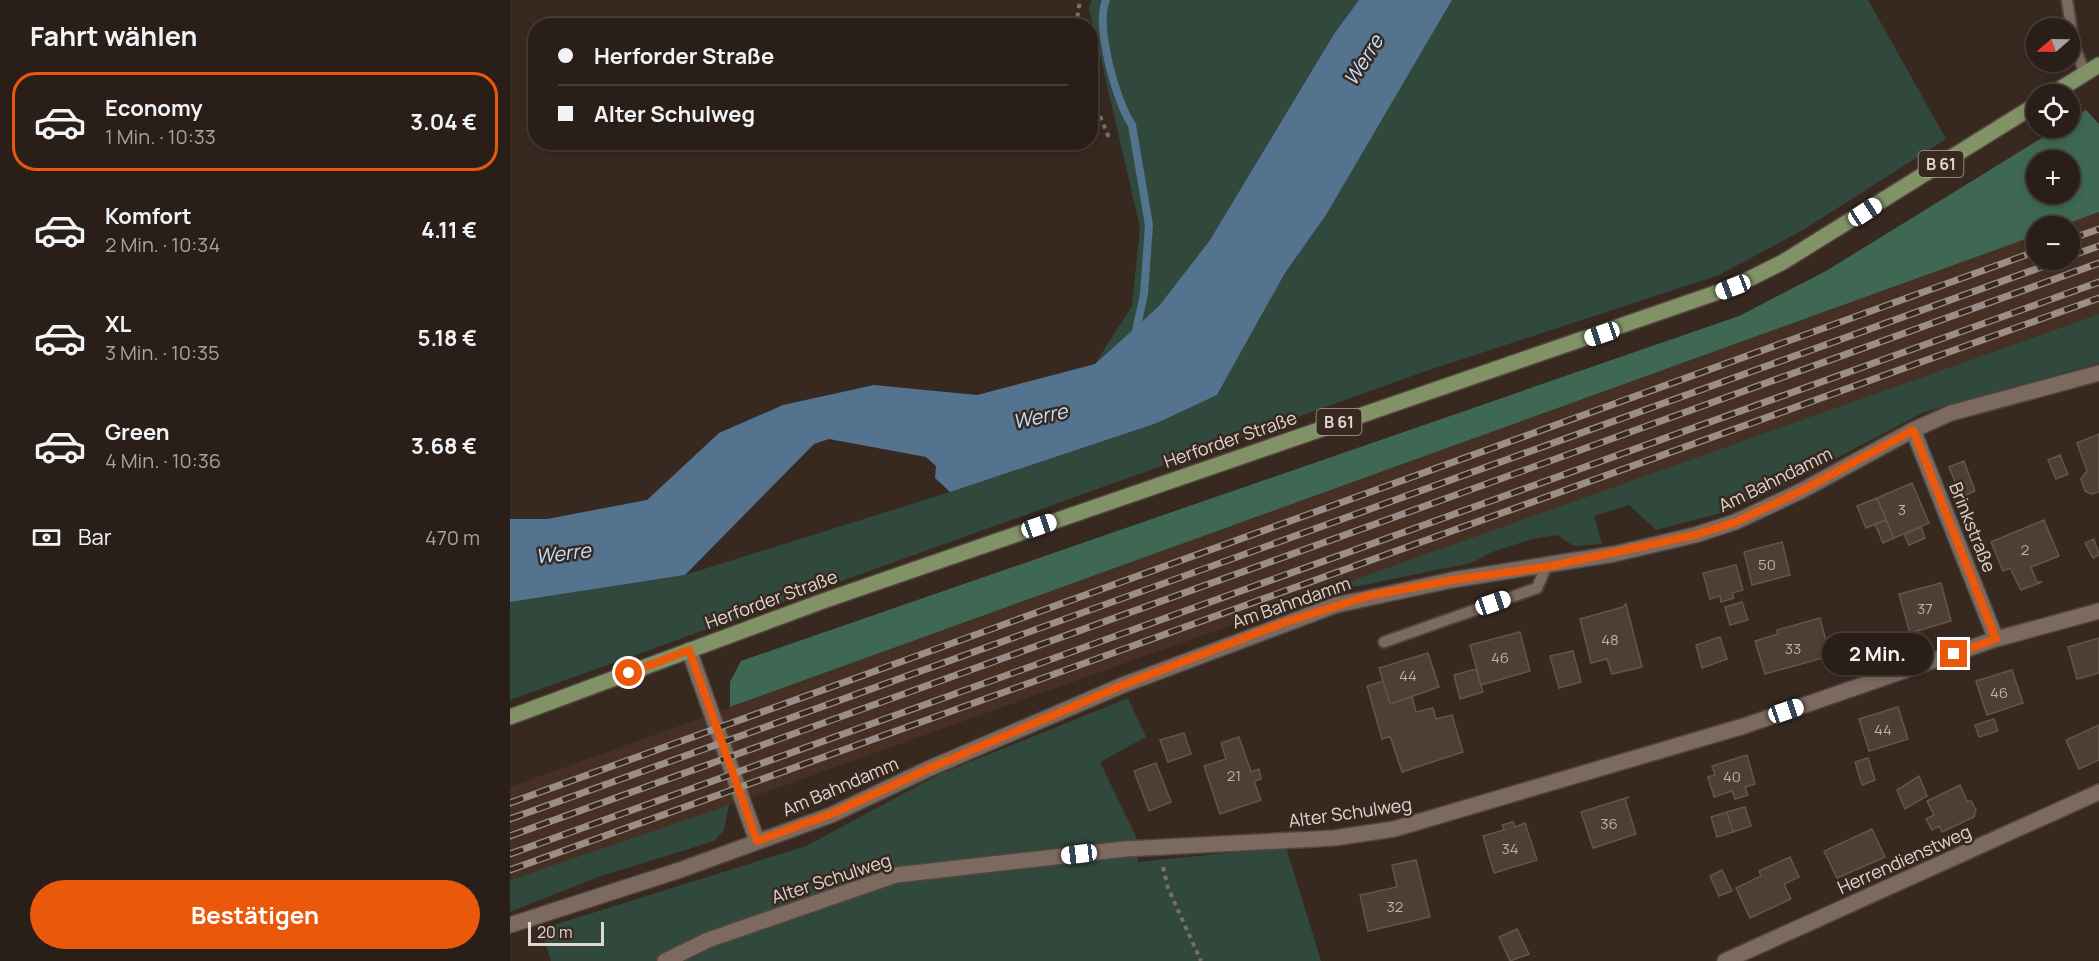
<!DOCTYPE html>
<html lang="de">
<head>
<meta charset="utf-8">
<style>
	:root { --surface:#2a1f18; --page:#322721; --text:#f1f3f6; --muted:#a5a2a2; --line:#463d37; --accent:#ea580c }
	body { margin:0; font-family:Manrope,sans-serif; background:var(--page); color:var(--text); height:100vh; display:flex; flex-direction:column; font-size:22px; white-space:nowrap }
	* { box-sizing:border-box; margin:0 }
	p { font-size:20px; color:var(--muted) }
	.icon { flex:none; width:33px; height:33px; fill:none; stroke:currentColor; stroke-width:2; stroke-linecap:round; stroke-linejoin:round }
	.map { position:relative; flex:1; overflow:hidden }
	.sheet { display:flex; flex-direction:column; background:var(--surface); width:510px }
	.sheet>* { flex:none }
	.top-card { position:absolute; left:18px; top:18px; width:570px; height:132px; border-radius:24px; box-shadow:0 3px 9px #0003,0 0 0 2px var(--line); display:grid; align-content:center; height:132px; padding:0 30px; background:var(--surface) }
	.needle { width:39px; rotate:250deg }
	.fabs { position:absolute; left:1516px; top:18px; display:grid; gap:12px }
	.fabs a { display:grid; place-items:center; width:54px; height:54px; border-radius:50%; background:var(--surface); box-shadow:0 3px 9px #0003,0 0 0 2px var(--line); font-size:30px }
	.scale { position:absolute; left:18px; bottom:15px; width:76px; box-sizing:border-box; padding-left:6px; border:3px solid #e0d6d0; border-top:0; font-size:16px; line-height:21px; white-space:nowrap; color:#e0d6d0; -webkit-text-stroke:4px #382920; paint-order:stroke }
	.end { position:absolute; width:27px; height:27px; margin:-14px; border:8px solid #ea580c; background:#fff; box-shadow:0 0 0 3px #fff }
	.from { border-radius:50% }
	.bubble { position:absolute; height:42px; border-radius:21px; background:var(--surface); box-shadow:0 3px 9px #0003,0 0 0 2px var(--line); font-size:20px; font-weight:700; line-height:42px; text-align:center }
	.car { position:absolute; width:18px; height:36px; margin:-18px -9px; border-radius:8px; box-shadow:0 0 4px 2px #0007; background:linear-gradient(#fff 24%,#345 0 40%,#fff 0 76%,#345 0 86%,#fff 0) }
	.top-card b { display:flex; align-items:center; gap:21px; height:57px; font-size:22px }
	.top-card b+b { border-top:2px solid var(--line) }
	.top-card i { width:15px; height:15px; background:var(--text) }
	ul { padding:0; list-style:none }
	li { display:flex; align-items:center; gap:18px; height:99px; margin:0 12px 9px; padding:0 18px; border:3px solid transparent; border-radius:24px }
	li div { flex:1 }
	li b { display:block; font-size:22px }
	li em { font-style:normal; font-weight:700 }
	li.active { border-color:var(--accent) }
	li>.icon { width:54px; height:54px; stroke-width:1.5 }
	h2 { padding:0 30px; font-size:27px; line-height:72px }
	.pay { display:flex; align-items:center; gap:15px; height:66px; padding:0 30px; font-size:22px }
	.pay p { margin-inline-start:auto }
	.button { display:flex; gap:12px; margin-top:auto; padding:12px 30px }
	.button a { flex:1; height:69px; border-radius:36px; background:var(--accent); color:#fff; font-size:24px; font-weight:700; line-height:69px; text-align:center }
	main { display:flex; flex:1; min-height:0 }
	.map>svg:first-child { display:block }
</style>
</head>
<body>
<main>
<section class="sheet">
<h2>Fahrt wählen</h2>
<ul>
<li class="active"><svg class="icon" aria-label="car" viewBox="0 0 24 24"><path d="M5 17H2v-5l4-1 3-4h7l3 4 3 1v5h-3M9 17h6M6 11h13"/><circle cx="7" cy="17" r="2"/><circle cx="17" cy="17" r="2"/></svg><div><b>Economy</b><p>1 Min. · 10:33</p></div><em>3.04 €</em></li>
<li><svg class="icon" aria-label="car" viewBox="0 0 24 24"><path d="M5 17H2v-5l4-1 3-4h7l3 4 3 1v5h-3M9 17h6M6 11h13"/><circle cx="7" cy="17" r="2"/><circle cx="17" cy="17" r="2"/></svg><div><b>Komfort</b><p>2 Min. · 10:34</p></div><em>4.11 €</em></li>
<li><svg class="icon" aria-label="car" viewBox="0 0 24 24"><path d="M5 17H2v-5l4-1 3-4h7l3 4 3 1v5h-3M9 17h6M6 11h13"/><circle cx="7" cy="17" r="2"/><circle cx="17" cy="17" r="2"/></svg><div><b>XL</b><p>3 Min. · 10:35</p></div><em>5.18 €</em></li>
<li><svg class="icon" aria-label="car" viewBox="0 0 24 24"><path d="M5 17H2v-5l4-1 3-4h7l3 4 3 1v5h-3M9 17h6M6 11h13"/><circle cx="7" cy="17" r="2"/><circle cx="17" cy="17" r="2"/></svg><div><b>Green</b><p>4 Min. · 10:36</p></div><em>3.68 €</em></li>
</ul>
<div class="pay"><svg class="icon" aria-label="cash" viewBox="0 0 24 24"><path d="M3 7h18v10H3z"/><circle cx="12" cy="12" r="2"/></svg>Bar<p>470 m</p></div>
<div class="button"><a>Bestätigen</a></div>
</section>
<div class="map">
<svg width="1589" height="961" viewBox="0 0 1589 961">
	<rect width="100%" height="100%" fill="#382920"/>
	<path fill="#453023" d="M1589,212V314L197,813L0,880V787L1527,235V260H1560V226H1551Z"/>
	<path fill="#30493c" d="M582,0H849L824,34L700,240L649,306L585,364L622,306L630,227L579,8Z
		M942,0H1358L1436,139L1293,230L1209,275L913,372L0,700V602L175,575L440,492L647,423L707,395L775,273L816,215Z
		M1589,314V363L1414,412L1283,481L1215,512L1146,530L1119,505L1084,516L1092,544L1064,546L1047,535L1022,539L982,552L961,563L844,587L838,582Z
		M618,698L636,737L590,762L626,837L628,862L776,847L811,961H41L31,929L296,846L428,775Z
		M219,805L214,830L204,841L88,877L0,912V880Z"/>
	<path fill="#3e6853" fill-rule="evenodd" d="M1576,110L1589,124V212L1551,226H1527V235L220,707V682L231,661L1229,316L1316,271L1548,128H1560V120ZM1527,160H1560V194H1527Z"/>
	<path fill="#53738f" d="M849,0H942L816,215L775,273L707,395L647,423L440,492L425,478L426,466L416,457L319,439L304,444L175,575L0,602V519H37L137,500L209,433L273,405L364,385L467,395L585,364L649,306L700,240L824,34Z"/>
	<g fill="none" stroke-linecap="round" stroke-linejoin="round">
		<path stroke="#53738f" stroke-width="8" d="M596,0C585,26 606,102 622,125L639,225L634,294L625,335"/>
	</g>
	<path fill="#4e3e34" stroke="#655449" stroke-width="1.5" d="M1589,434V492L1581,494L1575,491L1571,479L1577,471L1567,443Z
		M1550,455L1558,474L1546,479L1538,460Z
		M1454,461L1465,491L1451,497L1439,467Z
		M1402,483L1419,523L1384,538L1367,498Z
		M1367,498L1376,520L1356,528L1347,506Z
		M1376,520L1384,538L1373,543L1365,524Z
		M1534,520L1549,556L1521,567L1527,582H1532L1511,590L1500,568L1493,571L1481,542Z
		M1411,527L1415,538L1399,545L1394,534Z
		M1584,539L1589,555L1583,558L1575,543Z
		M1272,542L1280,575L1242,585L1234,552Z
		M1226,565L1233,590L1222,593L1224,598L1211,602L1210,596L1200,599L1193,573Z
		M1431,583L1441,621L1400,633L1389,594Z
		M1232,602L1238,620L1220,625L1215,607Z
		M1116,604L1132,667L1102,674L1097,659L1081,663L1070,619L1113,607Z
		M1310,618L1320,656L1255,674L1245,641L1268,634L1267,630Z
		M1010,632L1020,671L971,685L960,645Z
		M1210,637L1217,659L1192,668L1186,645Z
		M1589,638V673L1567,679L1558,647Z
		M1063,651L1071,682L1049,688L1040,656Z
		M918,653L929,687L880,704L869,668Z
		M966,669L973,692L950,699L944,675Z
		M1502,670L1513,703L1477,715L1466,681Z
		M873,681L880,704L902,697L906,712L923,708L926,719L942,715L953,752L892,772L880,736L872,739L857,686Z
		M1388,707L1398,739L1359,751L1349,719Z
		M1484,719L1488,731L1469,737L1465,725Z
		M1589,725V760L1569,769L1556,740Z
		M674,733L681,754L658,762L650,740Z
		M729,737L741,772L749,769L751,779L744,781L751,800L710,814L694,766L716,759L711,743Z
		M1237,755L1245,784L1235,787L1238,795L1225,799L1222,791L1204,797L1198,777L1205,775L1202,766Z
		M1358,758L1365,780L1352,785L1345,762Z
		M646,763L661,802L639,811L624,771Z
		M1409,776L1417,796L1395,809L1387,790Z
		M1450,785L1457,801H1461L1466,810L1464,817L1432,832L1429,826L1422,830L1416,819L1424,815L1417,801Z
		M1119,797L1115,799L1126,834L1083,848L1071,812Z
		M1235,807L1241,826L1223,832L1217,812Z
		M1217,812L1223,832L1207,837L1201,817Z
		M1003,822L1005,827L1015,823L1027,860L984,873L973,836L994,830L992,825Z
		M1362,829L1375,857L1327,878L1314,851Z
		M1280,857L1289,877L1274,884L1281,899L1240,918L1226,888L1251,876L1249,871Z
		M906,860L920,917L858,931L850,895L887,887L882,865Z
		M1212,870L1222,891L1209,896L1200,876Z
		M1007,929L1019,954L1000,961L989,937Z"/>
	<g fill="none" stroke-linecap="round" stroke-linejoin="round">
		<g stroke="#51453d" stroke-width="14">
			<path id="service" d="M1557,0L1564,45L1575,74
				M874,642L1027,588L1036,567"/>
		</g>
		<g stroke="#51453d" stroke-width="18">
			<path id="minor" d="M1403,430L1486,639
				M179,650L247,841
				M0,925L170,870L321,815L418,769L613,685L826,605L942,580L1104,554L1185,535L1225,522L1291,491L1403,430L1441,413L1589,373
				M155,961L198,940L386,875L615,849L824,838L884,829L1234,726L1486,639L1589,611
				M1215,961L1589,792"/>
		</g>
		<g stroke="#51453d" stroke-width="18">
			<path id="primary" d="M1542,94L1589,65
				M0,717L313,601L1223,287L1273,262L1527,104"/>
		</g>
		<path stroke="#7a6d65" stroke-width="4" stroke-dasharray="4.5 4.5" stroke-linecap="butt" d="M566,26L570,0
			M580,91L599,138
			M653,867L658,888L691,961"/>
		<use href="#service" stroke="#7c6a60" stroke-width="10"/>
		<use href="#minor" stroke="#7c6a60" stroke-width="15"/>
		<use href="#primary" stroke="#819267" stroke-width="15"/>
		<g stroke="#9a8e87" stroke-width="7">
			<path id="rail" d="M1560,239L1589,229
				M1560,256L1589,246
				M0,803L1527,251
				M0,819L1551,260
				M0,836L1589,263
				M0,854L1589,282
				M0,870L1589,298"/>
		</g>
		<use href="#rail" stroke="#382920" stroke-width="4.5" stroke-dasharray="14" stroke-linecap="butt"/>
	</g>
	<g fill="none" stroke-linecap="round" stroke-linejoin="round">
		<path stroke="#ea580c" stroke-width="8" d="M119,673L179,650L247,841L321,814L418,769L613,685L773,623L858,596L942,580L1036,567L1185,535L1226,522L1291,491L1403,430L1486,639L1444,654"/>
	</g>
	<g text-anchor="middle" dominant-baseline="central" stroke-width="5" stroke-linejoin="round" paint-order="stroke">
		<g font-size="15" fill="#bcb0a9">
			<text x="1392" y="509">3</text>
			<text x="1515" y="549">2</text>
			<text x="1257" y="564">50</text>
			<text x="1415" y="608">37</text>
			<text x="1100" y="639">48</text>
			<text x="1283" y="648">33</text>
			<text x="990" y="657">46</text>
			<text x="898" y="675">44</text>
			<text x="1489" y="692">46</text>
			<text x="1373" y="729">44</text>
			<text x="724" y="775">21</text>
			<text x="1222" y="776">40</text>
			<text x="1099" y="823">36</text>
			<text x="1000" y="848">34</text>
			<text x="885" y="906">32</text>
		</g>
		<g fill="#382920" stroke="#aea29b" stroke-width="1.5">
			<rect x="1408.5" y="151" width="45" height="26" rx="4.5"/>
			<rect x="806.5" y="409" width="45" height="26" rx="4.5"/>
		</g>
		<g font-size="16" font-weight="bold" fill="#e0d6d0">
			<text x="1431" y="164">B 61</text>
			<text x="829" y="422">B 61</text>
		</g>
		<g font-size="18" fill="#e0d6d0" stroke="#382920">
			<text transform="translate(720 439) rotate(-19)">Herforder Straße</text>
			<text transform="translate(1265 479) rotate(-26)">Am Bahndamm</text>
			<text transform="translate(1463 527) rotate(68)">Brinkstraße</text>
			<text transform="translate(261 599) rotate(-20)">Herforder Straße</text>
			<text transform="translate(781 602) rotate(-19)">Am Bahndamm</text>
			<text transform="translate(330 786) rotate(-23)">Am Bahndamm</text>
			<text transform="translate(840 812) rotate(-8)">Alter Schulweg</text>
			<text transform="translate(1394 859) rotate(-24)">Herrendienstweg</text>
			<text transform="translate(321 878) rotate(-18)">Alter Schulweg</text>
		</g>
		<g font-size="20" font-style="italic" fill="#c0e1fe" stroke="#382920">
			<text transform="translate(853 60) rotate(-58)">Werre</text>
			<text transform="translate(530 416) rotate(-12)">Werre</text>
			<text transform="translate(53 553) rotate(-7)">Werre</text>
		</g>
	</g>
</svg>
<div class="fabs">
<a><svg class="needle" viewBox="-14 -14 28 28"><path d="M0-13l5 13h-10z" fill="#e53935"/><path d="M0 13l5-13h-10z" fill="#a5a2a2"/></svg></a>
<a><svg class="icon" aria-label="locate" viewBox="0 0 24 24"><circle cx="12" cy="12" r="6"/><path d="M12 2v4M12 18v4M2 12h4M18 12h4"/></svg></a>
<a>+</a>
<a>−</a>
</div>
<div class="scale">20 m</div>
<i class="end from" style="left:119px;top:673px"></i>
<i class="end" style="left:1444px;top:654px"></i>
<div class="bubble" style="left:1312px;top:633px;width:111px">2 Min.</div>
<i class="car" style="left:1355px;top:212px;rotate:57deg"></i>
<i class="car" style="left:1223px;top:287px;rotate:249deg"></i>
<i class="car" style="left:1092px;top:334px;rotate:251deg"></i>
<i class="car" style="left:529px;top:526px;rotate:71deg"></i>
<i class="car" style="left:983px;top:603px;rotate:71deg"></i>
<i class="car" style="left:1276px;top:711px;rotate:71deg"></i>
<i class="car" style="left:569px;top:854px;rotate:263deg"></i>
<div class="top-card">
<b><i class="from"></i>Herforder Straße</b>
<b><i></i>Alter Schulweg</b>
</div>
</div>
</main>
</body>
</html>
